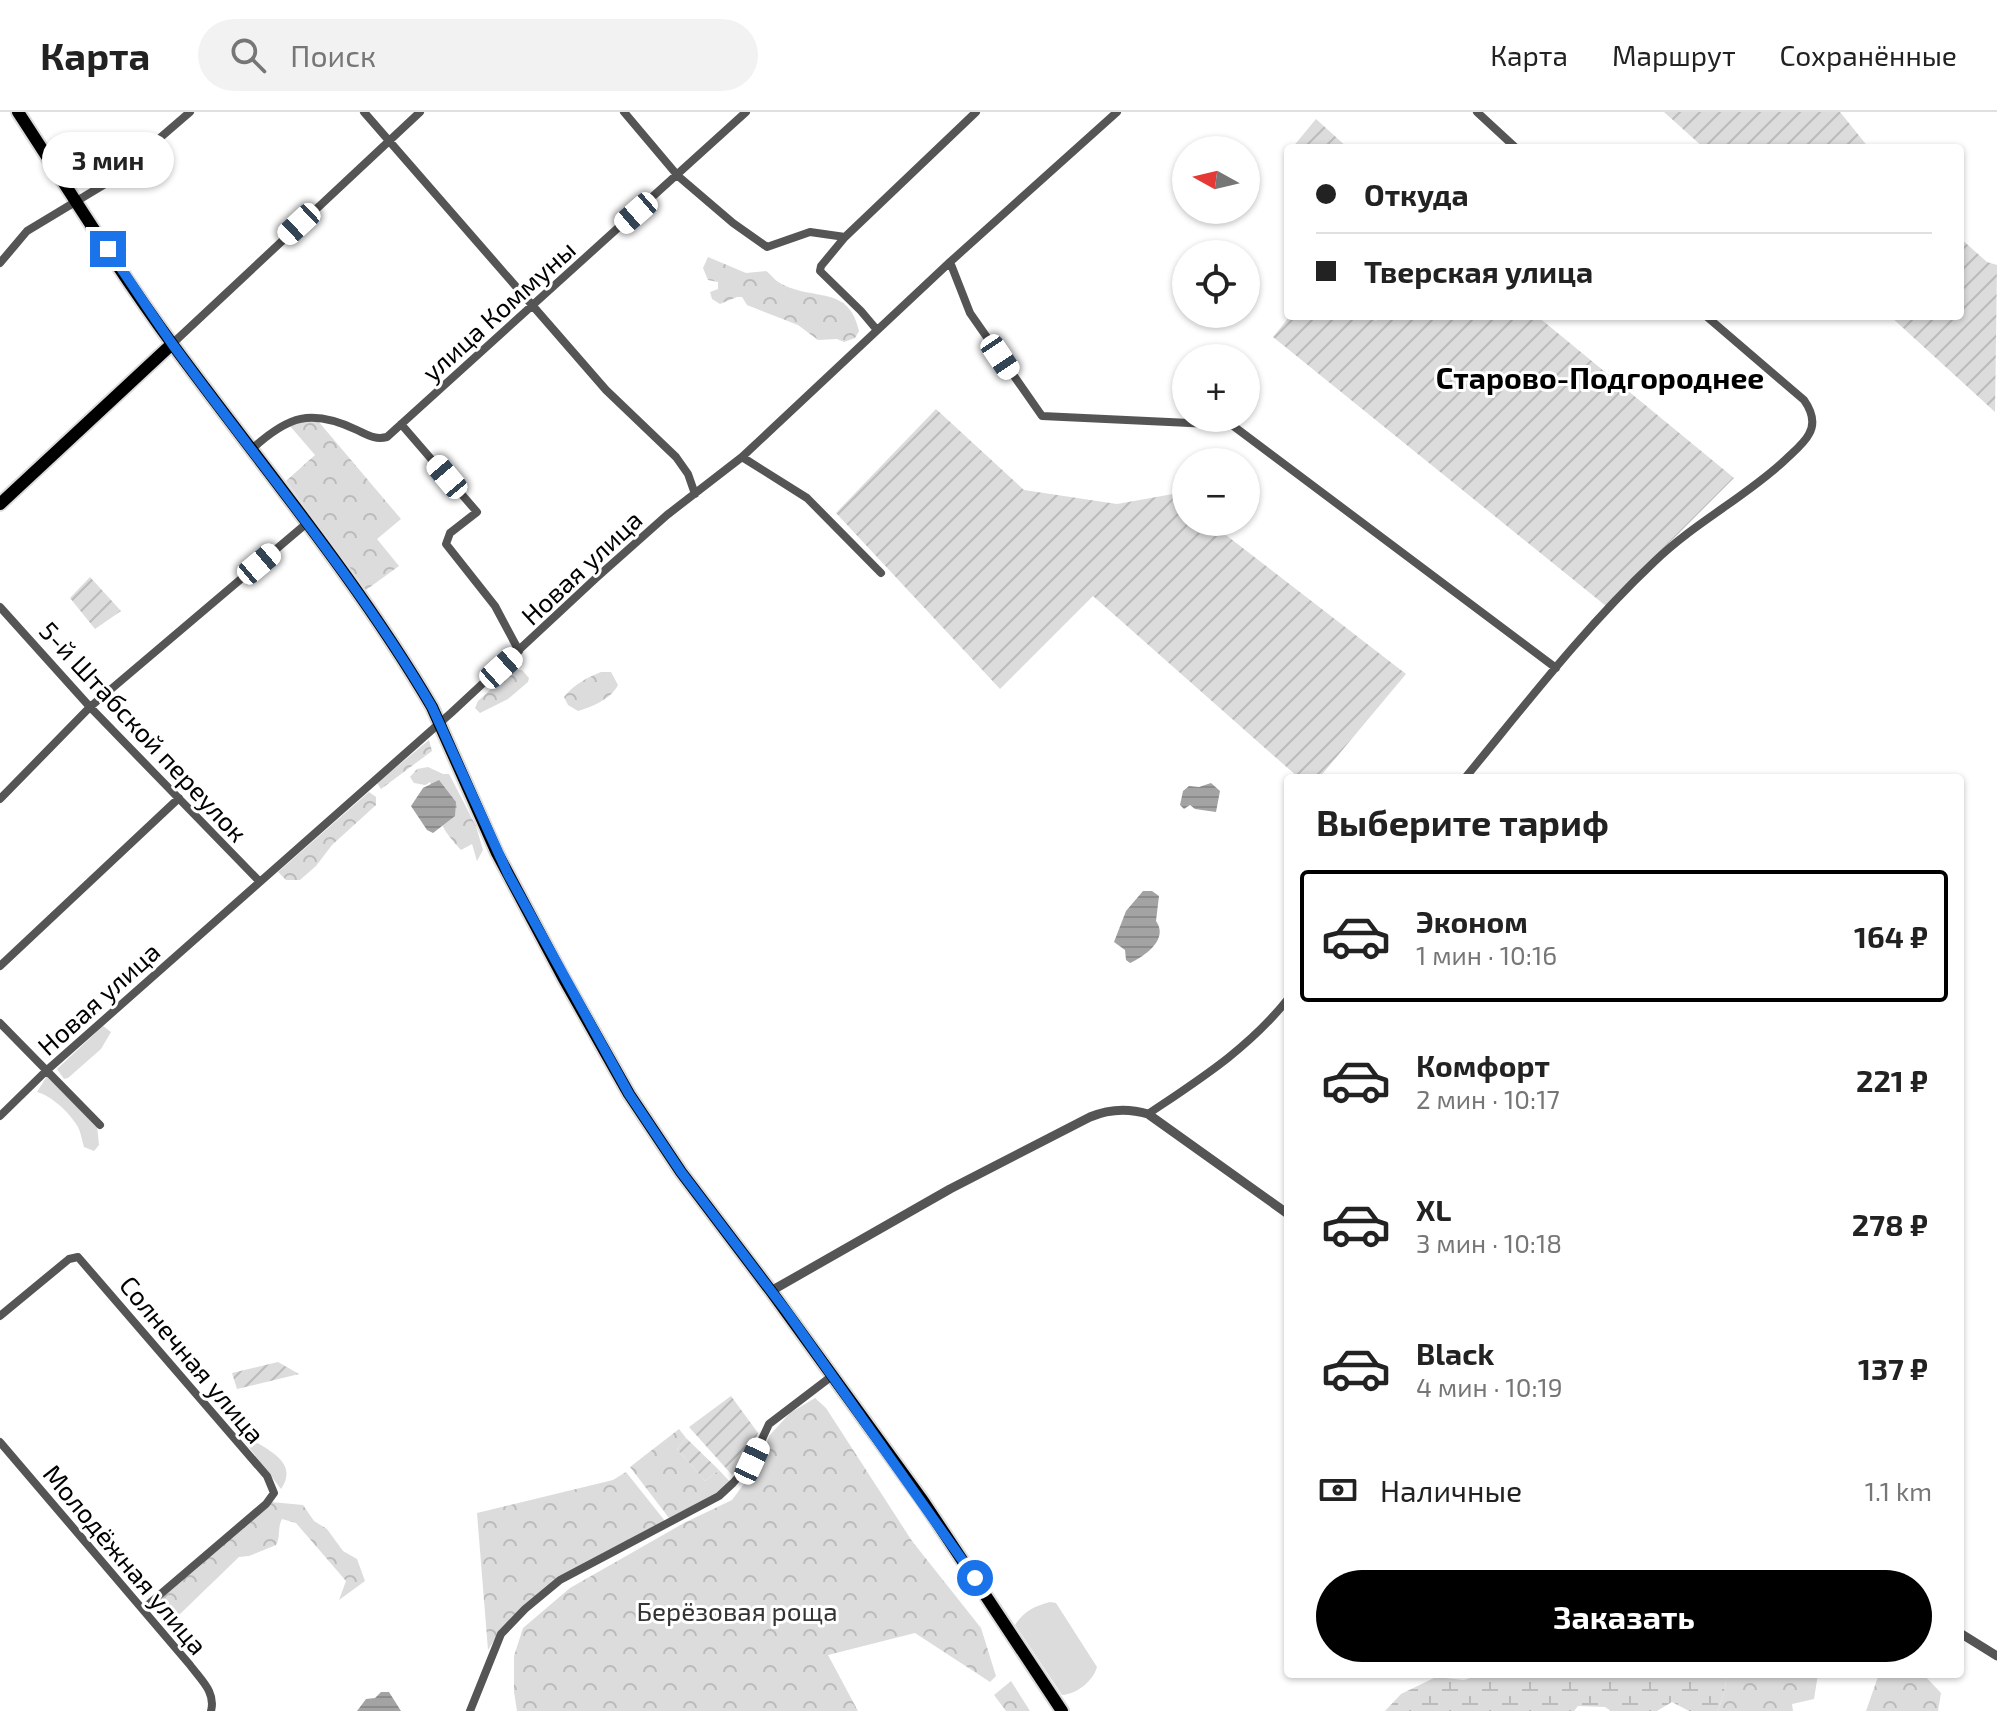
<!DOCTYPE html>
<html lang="ru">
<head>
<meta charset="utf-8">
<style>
	:root { --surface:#fff; --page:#f2f2f2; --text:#222; --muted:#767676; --line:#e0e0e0; --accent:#000 }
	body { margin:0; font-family:"Exo 2",sans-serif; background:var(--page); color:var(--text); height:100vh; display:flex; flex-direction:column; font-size:30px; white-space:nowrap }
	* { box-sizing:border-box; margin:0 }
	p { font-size:26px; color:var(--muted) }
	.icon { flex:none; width:44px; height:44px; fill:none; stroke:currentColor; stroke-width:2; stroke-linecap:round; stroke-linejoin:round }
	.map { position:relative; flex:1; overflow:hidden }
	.panel { position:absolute; left:1284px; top:662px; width:680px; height:904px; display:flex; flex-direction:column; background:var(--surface); border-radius:8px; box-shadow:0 2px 6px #0004 }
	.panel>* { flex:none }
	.hud { position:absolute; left:1284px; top:32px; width:680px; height:176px; border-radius:8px; box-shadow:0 2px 6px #0004; display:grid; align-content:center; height:176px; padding:0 32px; background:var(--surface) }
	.needle { width:52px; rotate:278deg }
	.buttons { position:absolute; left:1172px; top:24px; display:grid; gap:16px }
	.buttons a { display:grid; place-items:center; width:88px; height:88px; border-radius:50%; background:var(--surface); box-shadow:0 2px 6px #0004; font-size:40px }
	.end { position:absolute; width:36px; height:36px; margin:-18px; border:10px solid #1a73e8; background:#fff; box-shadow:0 0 0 4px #fff }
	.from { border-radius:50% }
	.bubble { position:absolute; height:56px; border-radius:28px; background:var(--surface); box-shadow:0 2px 6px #0004; font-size:26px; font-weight:700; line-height:56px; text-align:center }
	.car { position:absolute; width:24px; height:48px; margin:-24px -12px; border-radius:10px; box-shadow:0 0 6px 2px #0007; background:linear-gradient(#fff 24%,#345 0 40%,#fff 0 76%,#345 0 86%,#fff 0) }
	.hud b { display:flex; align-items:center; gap:28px; height:76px; font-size:30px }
	.hud b+b { border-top:2px solid var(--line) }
	.hud i { width:20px; height:20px; background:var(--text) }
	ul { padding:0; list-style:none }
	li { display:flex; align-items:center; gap:24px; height:132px; margin:0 16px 12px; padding:0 16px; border:4px solid transparent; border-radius:8px }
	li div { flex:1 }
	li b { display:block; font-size:30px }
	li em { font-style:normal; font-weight:700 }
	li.active { border-color:var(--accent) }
	li>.icon { width:72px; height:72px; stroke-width:1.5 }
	h2 { padding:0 32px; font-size:36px; line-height:96px }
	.pay { display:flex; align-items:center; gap:20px; height:88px; padding:0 32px; font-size:30px }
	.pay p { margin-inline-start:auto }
	.primary-button { display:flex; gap:16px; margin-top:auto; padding:16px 32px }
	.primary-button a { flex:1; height:92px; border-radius:48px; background:var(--accent); color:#fff; font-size:32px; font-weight:700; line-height:92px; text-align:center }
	header { display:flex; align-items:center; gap:48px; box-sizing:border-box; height:112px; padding:0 40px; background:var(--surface); border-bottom:2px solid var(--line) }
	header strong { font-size:38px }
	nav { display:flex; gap:44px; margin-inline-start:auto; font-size:28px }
	.search { width:560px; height:72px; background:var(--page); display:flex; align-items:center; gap:20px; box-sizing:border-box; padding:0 28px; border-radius:44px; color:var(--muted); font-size:30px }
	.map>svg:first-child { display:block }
</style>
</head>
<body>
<header>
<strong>Карта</strong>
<div class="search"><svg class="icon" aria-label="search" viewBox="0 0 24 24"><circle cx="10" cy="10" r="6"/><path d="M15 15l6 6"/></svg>Поиск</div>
<nav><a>Карта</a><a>Маршрут</a><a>Сохранённые</a></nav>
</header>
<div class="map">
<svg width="1997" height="1599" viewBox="0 0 1997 1599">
	<defs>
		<pattern id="forest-crowns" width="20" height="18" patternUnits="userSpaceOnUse" patternTransform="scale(2)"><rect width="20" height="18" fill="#dcdcdc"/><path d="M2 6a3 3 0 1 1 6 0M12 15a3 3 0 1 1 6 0" fill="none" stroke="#bbb"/></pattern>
		<pattern id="wetland-marsh" width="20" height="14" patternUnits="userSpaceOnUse" patternTransform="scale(2)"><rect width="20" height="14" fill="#dcdcdc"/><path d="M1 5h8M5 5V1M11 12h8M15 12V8" fill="none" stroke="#bbb"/></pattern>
		<pattern id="garden-furrows" width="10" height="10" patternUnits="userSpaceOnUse" patternTransform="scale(2)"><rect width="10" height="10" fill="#dcdcdc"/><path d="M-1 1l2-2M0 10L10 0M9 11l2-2" fill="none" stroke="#bbb"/></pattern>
		<pattern id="water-rules" width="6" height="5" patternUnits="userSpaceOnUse" patternTransform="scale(2)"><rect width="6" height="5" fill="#a3a3a3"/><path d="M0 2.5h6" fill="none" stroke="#8b8b8b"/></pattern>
	</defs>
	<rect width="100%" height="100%" fill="#fff"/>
	<path fill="#dcdcdc" d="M103,914L111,920L101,937L68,966L64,967L57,957Z
		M47,964L97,1013L99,1033L94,1039L84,1035C82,1029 81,1021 78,1015C70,1001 52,984 37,980Z
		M243,1322C262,1336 301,1348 281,1377L241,1325Z
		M1050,1490L1056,1491L1097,1555C1093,1569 1077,1582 1062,1583L1015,1513C1024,1499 1035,1494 1050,1490Z"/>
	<path fill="url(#forest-crowns)" d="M708,145L746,161L766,159C772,163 774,168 780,171C813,190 849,172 859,219L855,226L844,230L837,227L818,228L798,213L747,193L742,185H737L720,192L712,187L710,180L718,177V170L708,168L703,156Z
		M297,308L318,309L401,407L377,427L399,454L366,478L286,369L315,343L290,314Z
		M512,558H522L529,566L528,570L508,587L480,601L475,596L478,589Z
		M601,560H611L618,573C611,587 592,595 578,599L568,593L564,585C574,572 587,566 601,560Z
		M429,628L432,639L381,677L377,671Z
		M428,655L443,662H449L476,714L483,738L477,749L472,732L461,738C453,729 445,721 441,710C437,696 438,682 430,670L425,673L414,671L410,665L417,657Z
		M369,680L376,685V693L332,733L316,754L300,768H286L278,760Z
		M815,1286L826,1296L912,1429L981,1516L996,1564L990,1570L915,1521L828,1543L858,1599H517L514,1580V1544L523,1516L570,1476L684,1411L732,1388L763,1346L769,1324L790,1301Z
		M679,1317L686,1326L677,1337L705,1369L719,1358L731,1371L717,1383L669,1406L630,1355Z
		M626,1360L665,1409L558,1466L500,1519L488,1538L477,1401L613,1368Z
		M271,1390L303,1393L314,1409L327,1417L343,1439L357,1447L365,1469L339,1488L346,1469L296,1411L282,1407C277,1417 281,1424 276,1433L249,1444L239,1445L180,1502L163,1501L153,1493Z
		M1727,1562H1818L1814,1587L1792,1592L1793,1599H1718L1724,1581Z
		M1879,1562H1923L1941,1581L1938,1599H1866Z
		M1011,1569L1030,1599H1006L994,1583Z"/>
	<path fill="url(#wetland-marsh)" d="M1482,1562H1727L1724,1581L1718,1599H1689L1672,1590L1657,1599H1611L1605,1595L1578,1594L1574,1599H1385L1401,1582L1436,1565L1464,1568Z"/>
	<path fill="url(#garden-furrows)" d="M1664,0H1840L1869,36H1704Z
		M1316,7L1348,36H1292Z
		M1960,126L1987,150L1997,153L1995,300L1890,204H1960Z
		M1290,204H1370L1376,209L1380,204H1537L1734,366L1606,494L1273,225Z
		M936,297L1024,378L1117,392L1173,382L1186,392V410H1209L1406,562L1319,666H1299L1093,484L1000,577L836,401Z
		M90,465L121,499L95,517L70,486Z
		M278,1250L299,1262L237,1277L232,1261Z
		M731,1284L758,1321L749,1341L732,1363L689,1315Z
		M686,1326L719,1358L705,1369L677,1337Z"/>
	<path fill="url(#water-rules)" d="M439,668L456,690L455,704L433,721L427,718L411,694L423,676Z
		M1211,671L1220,679L1216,700L1195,697L1190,693L1184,697L1180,693L1183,679L1189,674L1199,675Z
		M1143,779H1152L1159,784L1156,809C1169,827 1145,844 1130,851L1126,848L1125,838L1114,830L1126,799Z
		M381,1580H389L401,1599H357L366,1587L375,1586Z"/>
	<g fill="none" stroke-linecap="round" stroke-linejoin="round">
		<g stroke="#dbdbdb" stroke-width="16">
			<path id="primary" d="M18,0C69,78 118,158 173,233C261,353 357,467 432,595L497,741L563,865L629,982L681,1060L771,1179L923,1389L1062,1599
				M0,392L172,232"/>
		</g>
		<path stroke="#555" stroke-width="8" d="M364,0L606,278L676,345L688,362L695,382
			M624,0L678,64L733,111L767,135L810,120L845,125L976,0
			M1477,0L1516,36
			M845,125L821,154L820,159L861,199L877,218
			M950,150L970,201L1042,304L1232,313L1556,556
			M0,151L27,119L110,69L190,0
			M172,232L420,0
			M401,312L477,400L450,421L446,432L495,494L519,539
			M252,337C288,304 311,296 357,318C368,323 375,328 387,325L746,0
			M742,345L807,386L881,461
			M0,495L90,595L260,770
			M1465,666C1526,592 1584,516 1654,450C1694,411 1744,386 1784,349C1792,341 1804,332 1809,322C1816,310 1811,298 1804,288L1706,204
			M0,687L90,595L307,411
			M0,854L179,686
			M0,911L100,1013
			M1148,1002C1200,967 1248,937 1288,887
			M0,1004L46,959L451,601L595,467L667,403L742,345L950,150L1117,0
			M0,1204L69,1147L78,1145L267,1364L274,1381L266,1392L143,1497
			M0,1330L190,1553C201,1568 216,1580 211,1599
			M470,1599L501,1522L525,1497L560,1468L719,1384L733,1371L752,1349L769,1312L832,1264"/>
		<path stroke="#555" stroke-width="9" d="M771,1179L950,1077L1090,1005C1109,997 1128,996 1148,1002L1288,1102
			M1960,1521L1997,1544"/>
		<use href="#primary" stroke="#000" stroke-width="12"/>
	</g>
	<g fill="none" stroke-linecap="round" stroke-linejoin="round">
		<path stroke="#1a73e8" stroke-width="10" d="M108,137C130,169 151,202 173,233C260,353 357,467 432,595L508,762L629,982L681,1060L787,1200L975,1466"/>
	</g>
	<g text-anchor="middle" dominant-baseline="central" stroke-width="6" stroke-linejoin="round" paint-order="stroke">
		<g font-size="26" fill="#000" stroke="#fff">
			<text transform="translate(498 198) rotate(-42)">улица Коммуны</text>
			<text transform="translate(581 455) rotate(-43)">Новая улица</text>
			<text transform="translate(144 619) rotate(47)">5-й Штабской переулок</text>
			<text transform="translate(98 886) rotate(-42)">Новая улица</text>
			<text transform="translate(193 1247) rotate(50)">Солнечная улица</text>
			<text transform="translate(126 1447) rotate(50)">Молодёжная улица</text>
		</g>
		<g font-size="26" fill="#333" stroke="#fff">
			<text x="737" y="1498">Берёзовая роща</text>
		</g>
		<g font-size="30" font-weight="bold" fill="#000" stroke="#fff">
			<text x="1600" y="265">Старово-Подгороднее</text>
		</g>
	</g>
</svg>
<div class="buttons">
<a><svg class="needle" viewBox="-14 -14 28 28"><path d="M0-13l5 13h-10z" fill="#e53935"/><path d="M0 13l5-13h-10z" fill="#767676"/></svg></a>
<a><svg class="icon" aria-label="locate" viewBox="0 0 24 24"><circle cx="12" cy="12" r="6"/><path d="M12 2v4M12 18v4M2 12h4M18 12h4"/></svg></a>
<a>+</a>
<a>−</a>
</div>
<i class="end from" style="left:975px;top:1466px"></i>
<i class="end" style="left:108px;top:137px"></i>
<div class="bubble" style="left:42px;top:20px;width:132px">3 мин</div>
<i class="car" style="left:636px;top:101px;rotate:229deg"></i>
<i class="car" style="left:299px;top:112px;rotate:227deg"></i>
<i class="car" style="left:1000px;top:245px;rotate:146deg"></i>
<i class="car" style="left:447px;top:365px;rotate:320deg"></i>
<i class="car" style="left:259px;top:452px;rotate:50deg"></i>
<i class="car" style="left:501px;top:556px;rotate:48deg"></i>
<i class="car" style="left:752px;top:1349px;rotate:25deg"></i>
<div class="hud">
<b><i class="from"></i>Откуда</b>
<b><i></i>Тверская улица</b>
</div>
<section class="panel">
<h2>Выберите тариф</h2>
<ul>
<li class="active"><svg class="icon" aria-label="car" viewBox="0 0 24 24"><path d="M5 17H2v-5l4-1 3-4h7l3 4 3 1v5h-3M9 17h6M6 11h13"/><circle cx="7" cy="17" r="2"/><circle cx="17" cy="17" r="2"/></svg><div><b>Эконом</b><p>1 мин · 10:16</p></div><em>164 ₽</em></li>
<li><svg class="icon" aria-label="car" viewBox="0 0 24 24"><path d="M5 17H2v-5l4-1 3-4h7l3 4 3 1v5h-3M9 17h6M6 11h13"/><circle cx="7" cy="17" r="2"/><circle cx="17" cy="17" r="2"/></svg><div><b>Комфорт</b><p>2 мин · 10:17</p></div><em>221 ₽</em></li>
<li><svg class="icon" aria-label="car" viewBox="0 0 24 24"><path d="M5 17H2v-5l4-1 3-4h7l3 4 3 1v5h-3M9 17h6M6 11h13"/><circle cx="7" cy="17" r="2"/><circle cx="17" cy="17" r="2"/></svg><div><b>XL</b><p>3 мин · 10:18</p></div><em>278 ₽</em></li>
<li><svg class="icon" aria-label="car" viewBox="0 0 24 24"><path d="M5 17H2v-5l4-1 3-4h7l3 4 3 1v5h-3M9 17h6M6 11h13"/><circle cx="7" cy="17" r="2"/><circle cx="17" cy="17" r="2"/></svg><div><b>Black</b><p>4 мин · 10:19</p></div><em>137 ₽</em></li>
</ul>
<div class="pay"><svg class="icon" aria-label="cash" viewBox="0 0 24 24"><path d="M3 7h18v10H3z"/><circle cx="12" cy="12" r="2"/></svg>Наличные<p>1.1 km</p></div>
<div class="primary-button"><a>Заказать</a></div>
</section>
</div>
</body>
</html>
